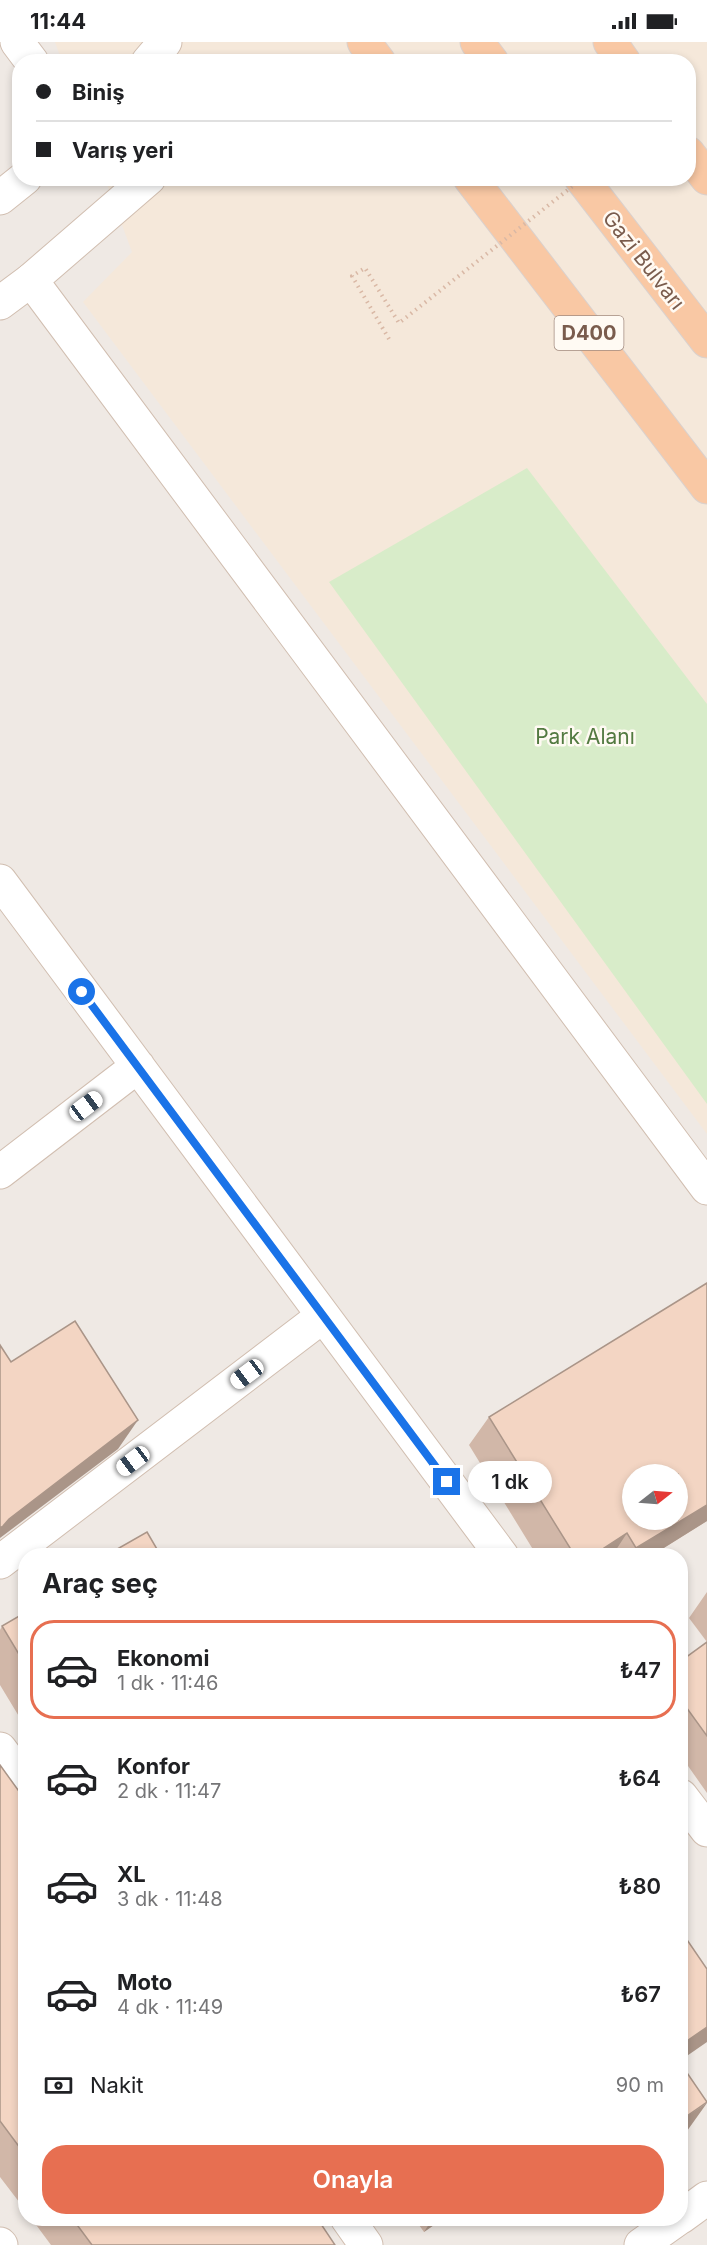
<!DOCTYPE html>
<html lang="tr">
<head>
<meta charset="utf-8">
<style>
	:root { --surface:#fff; --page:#f6f6f6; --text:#202124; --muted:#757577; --line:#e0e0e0; --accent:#e76f51 }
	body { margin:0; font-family:Inter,sans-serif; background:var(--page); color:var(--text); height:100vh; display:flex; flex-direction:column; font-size:22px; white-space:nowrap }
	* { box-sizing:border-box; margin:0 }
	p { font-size:20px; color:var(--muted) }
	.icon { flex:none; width:33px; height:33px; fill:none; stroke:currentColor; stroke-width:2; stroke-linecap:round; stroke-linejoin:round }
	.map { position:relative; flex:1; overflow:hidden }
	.drawer { position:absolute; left:18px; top:1506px; width:670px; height:678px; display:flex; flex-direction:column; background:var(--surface); border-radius:24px; box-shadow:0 3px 9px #0003 }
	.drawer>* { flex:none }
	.hud { position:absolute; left:12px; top:12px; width:684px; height:132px; border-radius:24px; box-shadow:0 3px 9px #0003; display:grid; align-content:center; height:132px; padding:0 24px; background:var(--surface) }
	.needle { width:39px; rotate:73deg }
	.tools { position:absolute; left:622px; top:1422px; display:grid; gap:12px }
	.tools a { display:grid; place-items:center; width:66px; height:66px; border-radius:50%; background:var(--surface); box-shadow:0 3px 9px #0003; font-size:30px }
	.end { position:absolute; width:27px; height:27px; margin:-14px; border:8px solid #1a73e8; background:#fff; box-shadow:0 0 0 3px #fff }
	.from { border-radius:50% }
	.bubble { position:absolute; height:42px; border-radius:21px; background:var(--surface); box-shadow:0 3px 9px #0003; font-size:20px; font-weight:600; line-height:42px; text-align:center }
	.car { position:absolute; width:18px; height:36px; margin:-18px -9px; border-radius:8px; box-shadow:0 0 4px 2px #0007; background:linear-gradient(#fff 24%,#345 0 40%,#fff 0 76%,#345 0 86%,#fff 0) }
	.hud b { display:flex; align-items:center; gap:21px; height:57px; font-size:22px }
	.hud b+b { border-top:2px solid var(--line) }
	.hud i { width:15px; height:15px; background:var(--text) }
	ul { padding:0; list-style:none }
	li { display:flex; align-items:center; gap:18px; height:99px; margin:0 12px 9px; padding:0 12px; border:3px solid transparent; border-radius:24px }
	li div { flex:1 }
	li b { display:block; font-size:22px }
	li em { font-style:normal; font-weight:600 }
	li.current { border-color:var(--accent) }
	li>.icon { width:54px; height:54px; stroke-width:1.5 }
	h2 { padding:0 24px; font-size:27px; line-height:72px }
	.pay { display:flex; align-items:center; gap:15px; height:66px; padding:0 24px; font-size:22px }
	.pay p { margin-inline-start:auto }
	.primary-button { display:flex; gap:12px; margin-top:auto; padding:12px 24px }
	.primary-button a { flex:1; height:69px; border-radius:24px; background:var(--accent); color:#fff; font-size:24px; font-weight:600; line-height:69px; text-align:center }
	.status { display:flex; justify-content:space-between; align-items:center; height:42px; padding:0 30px; background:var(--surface); direction:ltr }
	.status svg { height:16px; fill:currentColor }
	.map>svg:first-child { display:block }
</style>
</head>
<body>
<div class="status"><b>11:44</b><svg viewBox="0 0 49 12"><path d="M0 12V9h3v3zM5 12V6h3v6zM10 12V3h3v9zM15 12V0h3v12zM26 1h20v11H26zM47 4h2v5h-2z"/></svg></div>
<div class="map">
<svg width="707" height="2203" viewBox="0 0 707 2203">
	<rect width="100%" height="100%" fill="#fdf6ec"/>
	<path fill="#f5e8da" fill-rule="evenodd" d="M0,0H707V2203H0ZM20,20H688V136H20ZM633,1432H678V1478H633ZM26,1514H681V2176H26Z"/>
	<path fill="#efe9e4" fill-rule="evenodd" d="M0,0H55L62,19L20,20V136L105,137L132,210L83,260L707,1092V2203H0ZM633,1432H678V1478H633ZM26,1514H681V2176H26Z"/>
	<path fill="#d8ecc9" d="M527,426L707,662V1062L329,540Z"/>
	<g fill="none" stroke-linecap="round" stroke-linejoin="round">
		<g stroke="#d1beb0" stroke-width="35">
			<path id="minor" d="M17,0L32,20
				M31,238L707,1146
				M0,839L502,1514
				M0,1130L138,1024
				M0,1520L323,1274
				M0,1707L26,1742
				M681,1754L707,1788
				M681,2175L707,2156
				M347,2176L366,2203
				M641,2203L679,2176"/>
		</g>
		<g stroke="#d1beb0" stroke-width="35">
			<path id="tertiary" d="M148,20L165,0
				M0,156L25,136
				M0,261L31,238L149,136
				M0,2202L1,2203"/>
		</g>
		<g stroke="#dad1cd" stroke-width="35">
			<path id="trunk" d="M364,0L379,20
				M477,0L492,20
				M610,0L624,20
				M688,111L707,136
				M470,136L707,445
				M581,136L707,299"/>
		</g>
		<path stroke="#d9b8a5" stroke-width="4" stroke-dasharray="1.5 4.5" stroke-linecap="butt" d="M688,57L695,67"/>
		<use href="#minor" stroke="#fff" stroke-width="33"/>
		<use href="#tertiary" stroke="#fff" stroke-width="33"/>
		<use href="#trunk" stroke="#f9c8a4" stroke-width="33"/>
		<path stroke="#d9b8a5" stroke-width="4" stroke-dasharray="1.5 4.5" stroke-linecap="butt" d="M389,297L352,234L365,226L399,281L583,136"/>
	</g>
	<path fill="#d1b7a8" d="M489,1375L707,1479L651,1514H537L469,1403Z
		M707,1550V1751L681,1714V1619L707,1600L689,1576Z
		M26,1571V1686L0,1643V1588L2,1584Z
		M0,1723L26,1759V2169L0,2135Z
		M31,2176H317L335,2203H51Z
		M414,2176H444L424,2190Z"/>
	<path fill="#aa9588" d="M138,1378L118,1407L0,1496V1486L9,1477Z
		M707,1463V1479L651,1514H631L636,1506Z
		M627,1491L612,1514H592Z
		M707,1985V2000L681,2018V2003Z
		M707,2061L687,2089L681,2093V2078Z
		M433,2176H444L424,2190Z"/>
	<path fill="#f3d5c3" stroke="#aa9588" stroke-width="1.5" fill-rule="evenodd" d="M707,1241V1463L636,1506L627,1491L592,1514H575L489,1375ZM633,1432H678V1478H633Z
		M75,1279L138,1378L9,1477L3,1484L0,1486V1303L11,1320Z
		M147,1490L161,1514H115L112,1510Z
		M26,1570V1624L2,1584Z
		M707,1600V1694L681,1658V1619Z
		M0,1723L26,1759V2114L0,2079Z
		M681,1889L707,1927V1985L681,2003Z
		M681,2022L707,2060L681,2078Z
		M72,2176H317L335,2203H92Z"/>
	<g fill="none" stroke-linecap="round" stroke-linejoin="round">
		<path stroke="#1a73e8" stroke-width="8" d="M82,950L447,1440"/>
	</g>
	<g text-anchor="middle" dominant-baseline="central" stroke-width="5" stroke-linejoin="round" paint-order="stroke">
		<rect fill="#fffaf3" stroke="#a28b7f" stroke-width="1.5" x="554.5" y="274" width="69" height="34" rx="4.5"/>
		<g font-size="20" font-weight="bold" fill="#7a5c4d">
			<text x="589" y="291">D400</text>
		</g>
		<g font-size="21" fill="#7a5c4d" stroke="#fffaf3">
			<text transform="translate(644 218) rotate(52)">Gazi Bulvarı</text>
		</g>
		<g font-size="21" fill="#537a41" stroke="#fffaf3">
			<text x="585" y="694">Park Alanı</text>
		</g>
	</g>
</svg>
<div class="tools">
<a><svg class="needle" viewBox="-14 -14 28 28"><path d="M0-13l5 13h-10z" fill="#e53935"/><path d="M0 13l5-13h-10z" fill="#757577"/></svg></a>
</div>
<i class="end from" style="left:82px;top:950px"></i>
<i class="end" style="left:447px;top:1440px"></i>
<div class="bubble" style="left:468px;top:1419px;width:84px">1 dk</div>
<i class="car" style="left:86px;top:1064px;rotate:53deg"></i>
<i class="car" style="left:247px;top:1332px;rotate:233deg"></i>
<i class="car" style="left:133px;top:1419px;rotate:233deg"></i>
<div class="hud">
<b><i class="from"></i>Biniş</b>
<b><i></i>Varış yeri</b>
</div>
<section class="drawer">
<h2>Araç seç</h2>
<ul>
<li class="current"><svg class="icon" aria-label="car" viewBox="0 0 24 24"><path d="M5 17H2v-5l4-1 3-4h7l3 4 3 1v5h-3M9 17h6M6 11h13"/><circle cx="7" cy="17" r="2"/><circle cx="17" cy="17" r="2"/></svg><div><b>Ekonomi</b><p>1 dk · 11:46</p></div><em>₺47</em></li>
<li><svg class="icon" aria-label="car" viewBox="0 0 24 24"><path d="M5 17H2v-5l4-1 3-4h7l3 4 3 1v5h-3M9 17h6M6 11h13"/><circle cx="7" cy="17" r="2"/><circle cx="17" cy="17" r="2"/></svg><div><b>Konfor</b><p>2 dk · 11:47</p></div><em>₺64</em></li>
<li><svg class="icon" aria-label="car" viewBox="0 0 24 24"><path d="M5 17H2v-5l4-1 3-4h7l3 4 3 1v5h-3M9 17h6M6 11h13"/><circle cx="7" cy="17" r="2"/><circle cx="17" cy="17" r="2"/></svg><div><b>XL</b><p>3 dk · 11:48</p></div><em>₺80</em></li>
<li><svg class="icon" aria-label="car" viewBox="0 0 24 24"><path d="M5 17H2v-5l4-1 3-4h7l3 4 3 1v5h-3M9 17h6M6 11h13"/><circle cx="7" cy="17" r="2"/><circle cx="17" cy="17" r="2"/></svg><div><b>Moto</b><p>4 dk · 11:49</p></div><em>₺67</em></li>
</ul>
<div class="pay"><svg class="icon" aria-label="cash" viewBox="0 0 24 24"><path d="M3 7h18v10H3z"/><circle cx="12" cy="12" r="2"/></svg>Nakit<p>90 m</p></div>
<div class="primary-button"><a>Onayla</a></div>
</section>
</div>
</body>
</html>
